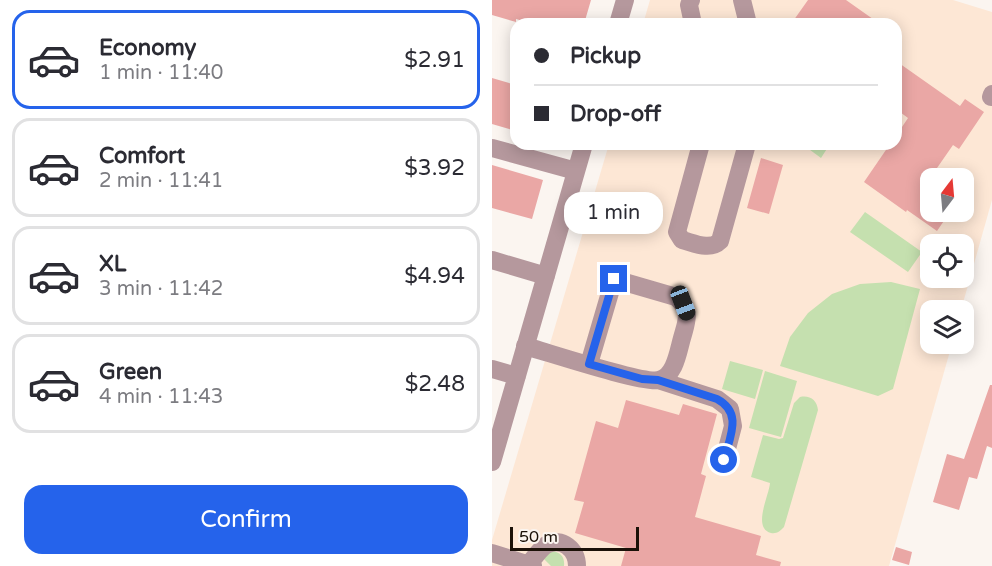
<!DOCTYPE html>
<html lang="en">
<head>
<meta charset="utf-8">
<style>
	:root { --surface:#fff; --page:#f7f7f7; --text:#2b2b33; --muted:#7c7c81; --line:#e1e1e2; --accent:#2563eb }
	body { margin:0; font-family:"Varela Round",sans-serif; background:var(--page); color:var(--text); height:100vh; display:flex; flex-direction:column; font-size:22px; white-space:nowrap }
	* { box-sizing:border-box; margin:0 }
	p { font-size:20px; color:var(--muted) }
	.icon { flex:none; width:33px; height:33px; fill:none; stroke:currentColor; stroke-width:2; stroke-linecap:round; stroke-linejoin:round }
	.map { position:relative; flex:1; overflow:hidden }
	.sheet { display:flex; flex-direction:column; background:var(--surface); width:492px }
	.sheet>* { flex:none }
	.guide { position:absolute; left:18px; top:18px; width:392px; height:132px; border-radius:18px; box-shadow:0 3px 15px #0003; display:grid; align-content:center; height:132px; padding:0 24px; background:var(--surface) }
	.needle { width:39px; rotate:16deg }
	.controls { position:absolute; left:428px; top:168px; display:grid; gap:12px }
	.controls a { display:grid; place-items:center; width:54px; height:54px; border-radius:12px; background:var(--surface); box-shadow:0 3px 15px #0003; font-size:30px }
	.scale { position:absolute; left:18px; bottom:15px; width:129px; box-sizing:border-box; padding-left:6px; border:3px solid #1b1108; border-top:0; font-size:16px; line-height:21px; white-space:nowrap; color:#1b1108; -webkit-text-stroke:4px #fbf5f0; paint-order:stroke }
	.end { position:absolute; width:27px; height:27px; margin:-14px; border:8px solid #2563eb; background:#fff; box-shadow:0 0 0 3px #fff }
	.from { border-radius:50% }
	.bubble { position:absolute; height:42px; border-radius:18px; background:var(--surface); box-shadow:0 3px 15px #0003; font-size:20px; font-weight:600; line-height:42px; text-align:center }
	.car { position:absolute; width:18px; height:36px; margin:-18px -9px; border-radius:8px; box-shadow:0 0 4px 2px #0007; background:linear-gradient(#222 24%,#8ab4d8 0 40%,#222 0 76%,#8ab4d8 0 86%,#222 0) }
	.guide b { display:flex; align-items:center; gap:21px; height:57px; font-size:22px }
	.guide b+b { border-top:2px solid var(--line) }
	.guide i { width:15px; height:15px; background:var(--text) }
	ul { padding:10px 0 0; list-style:none }
	li { display:flex; align-items:center; gap:18px; height:99px; margin:0 12px 9px; padding:0 12px; border:3px solid var(--line); border-radius:18px }
	li div { flex:1 }
	li b { display:block; font-size:22px }
	li em { font-style:normal; font-weight:600 }
	li.current { border-color:var(--accent) }
	li>.icon { width:54px; height:54px; stroke-width:1.5 }
	.primary-button { display:flex; gap:12px; margin-top:auto; padding:12px 24px }
	.primary-button a { flex:1; height:69px; border-radius:18px; background:var(--accent); color:#fff; font-size:24px; font-weight:600; line-height:69px; text-align:center }
	main { display:flex; flex:1; min-height:0 }
	.map>svg:first-child { display:block }
</style>
</head>
<body>
<main>
<section class="sheet">
<ul>
<li class="current"><svg class="icon" aria-label="car" viewBox="0 0 24 24"><path d="M5 17H2v-5l4-1 3-4h7l3 4 3 1v5h-3M9 17h6M6 11h13"/><circle cx="7" cy="17" r="2"/><circle cx="17" cy="17" r="2"/></svg><div><b>Economy</b><p>1 min · 11:40</p></div><em>$2.91</em></li>
<li><svg class="icon" aria-label="car" viewBox="0 0 24 24"><path d="M5 17H2v-5l4-1 3-4h7l3 4 3 1v5h-3M9 17h6M6 11h13"/><circle cx="7" cy="17" r="2"/><circle cx="17" cy="17" r="2"/></svg><div><b>Comfort</b><p>2 min · 11:41</p></div><em>$3.92</em></li>
<li><svg class="icon" aria-label="car" viewBox="0 0 24 24"><path d="M5 17H2v-5l4-1 3-4h7l3 4 3 1v5h-3M9 17h6M6 11h13"/><circle cx="7" cy="17" r="2"/><circle cx="17" cy="17" r="2"/></svg><div><b>XL</b><p>3 min · 11:42</p></div><em>$4.94</em></li>
<li><svg class="icon" aria-label="car" viewBox="0 0 24 24"><path d="M5 17H2v-5l4-1 3-4h7l3 4 3 1v5h-3M9 17h6M6 11h13"/><circle cx="7" cy="17" r="2"/><circle cx="17" cy="17" r="2"/></svg><div><b>Green</b><p>4 min · 11:43</p></div><em>$2.48</em></li>
</ul>
<div class="primary-button"><a>Confirm</a></div>
</section>
<div class="map">
<svg width="500" height="566" viewBox="0 0 500 566">
	<rect width="100%" height="100%" fill="#fbf5f0"/>
	<path fill="#fde7d5" fill-rule="evenodd" d="M158,0H461L500,12V200L469,310H438V344H460L397,566H0V540L117,144H404V24H151ZM438,178H471V212H438ZM438,244H471V278H438Z"/>
	<path fill="#c5e0af" d="M310,144H338L329,158Z
		M373,212L430,252L416,272L358,232Z
		M399,282L428,289L401,389L386,396L288,366L298,337L316,313L340,294L368,284Z
		M238,361L271,370L263,399L230,389Z
		M273,371L305,381L289,437L257,428Z
		M308,397C318,395 325,400 326,410L292,527C288,531 285,534 279,533C260,528 277,496 278,483L259,477L271,435L287,439L291,438L302,403Z
		M61,551C69,553 73,557 72,566H59L52,559V554Z"/>
	<path fill="#eaa7a5" d="M0,0H99L92,24H42L24,19V22L0,15Z
		M316,0H354L388,24H299Z
		M404,61L468,106L473,99L492,112L467,149L461,145L445,168L459,178H438V212H458L445,231L415,210L414,212L372,182L398,144H404V136L416,118L404,109Z
		M0,78L24,85V131L0,124Z
		M269,158L291,165L277,214L255,208Z
		M0,165L51,180L40,219L0,208Z
		M498,385H500V448L495,446L485,479L477,477L467,510L441,502L455,454L472,459Z
		M134,400L187,415L191,404L225,414L209,474L214,476L203,517L269,536L264,555L289,562L288,566H129L134,548L83,533L92,502L82,500L104,421L126,428Z
		M404,547L420,552L417,565L400,560Z"/>
	<g fill="none" stroke-linecap="round" stroke-linejoin="round">
		<path stroke="#b5989d" stroke-width="18" d="M199,0L197,5L201,24
			M250,0L256,24
			M126,24L133,0
			M499,97L500,94
			M209,144L185,232L190,240C202,243 218,251 228,241L255,144
			M0,148L84,171
			M0,260L54,276
			M33,346C55,352 151,384 167,380C183,376 186,352 190,338C195,320 200,311 184,297L122,279L97,364
			M0,369L25,376
			M166,380L225,399L238,409L241,426L232,460
			M0,462L92,144
			M0,553L41,566
			M37,564C42,558 48,549 54,545C70,536 85,550 85,566"/>
	</g>
	<g fill="none" stroke-linecap="round" stroke-linejoin="round">
		<path stroke="#2563eb" stroke-width="8" d="M122,279L97,364L150,379L166,380L225,399C251,413 238,436 232,460"/>
	</g>
</svg>
<div class="controls">
<a><svg class="needle" viewBox="-14 -14 28 28"><path d="M0-13l5 13h-10z" fill="#e53935"/><path d="M0 13l5-13h-10z" fill="#7c7c81"/></svg></a>
<a><svg class="icon" aria-label="locate" viewBox="0 0 24 24"><circle cx="12" cy="12" r="6"/><path d="M12 2v4M12 18v4M2 12h4M18 12h4"/></svg></a>
<a><svg class="icon" aria-label="layers" viewBox="0 0 24 24"><path d="M12 4l9 5-9 5-9-5zM3 14l9 5 9-5"/></svg></a>
</div>
<div class="scale">50 m</div>
<i class="end from" style="left:232px;top:460px"></i>
<i class="end" style="left:122px;top:279px"></i>
<div class="bubble" style="left:72px;top:192px;width:99px">1 min</div>
<i class="car" style="left:191px;top:303px;rotate:159deg"></i>
<div class="guide">
<b><i class="from"></i>Pickup</b>
<b><i></i>Drop-off</b>
</div>
</div>
</main>
</body>
</html>
